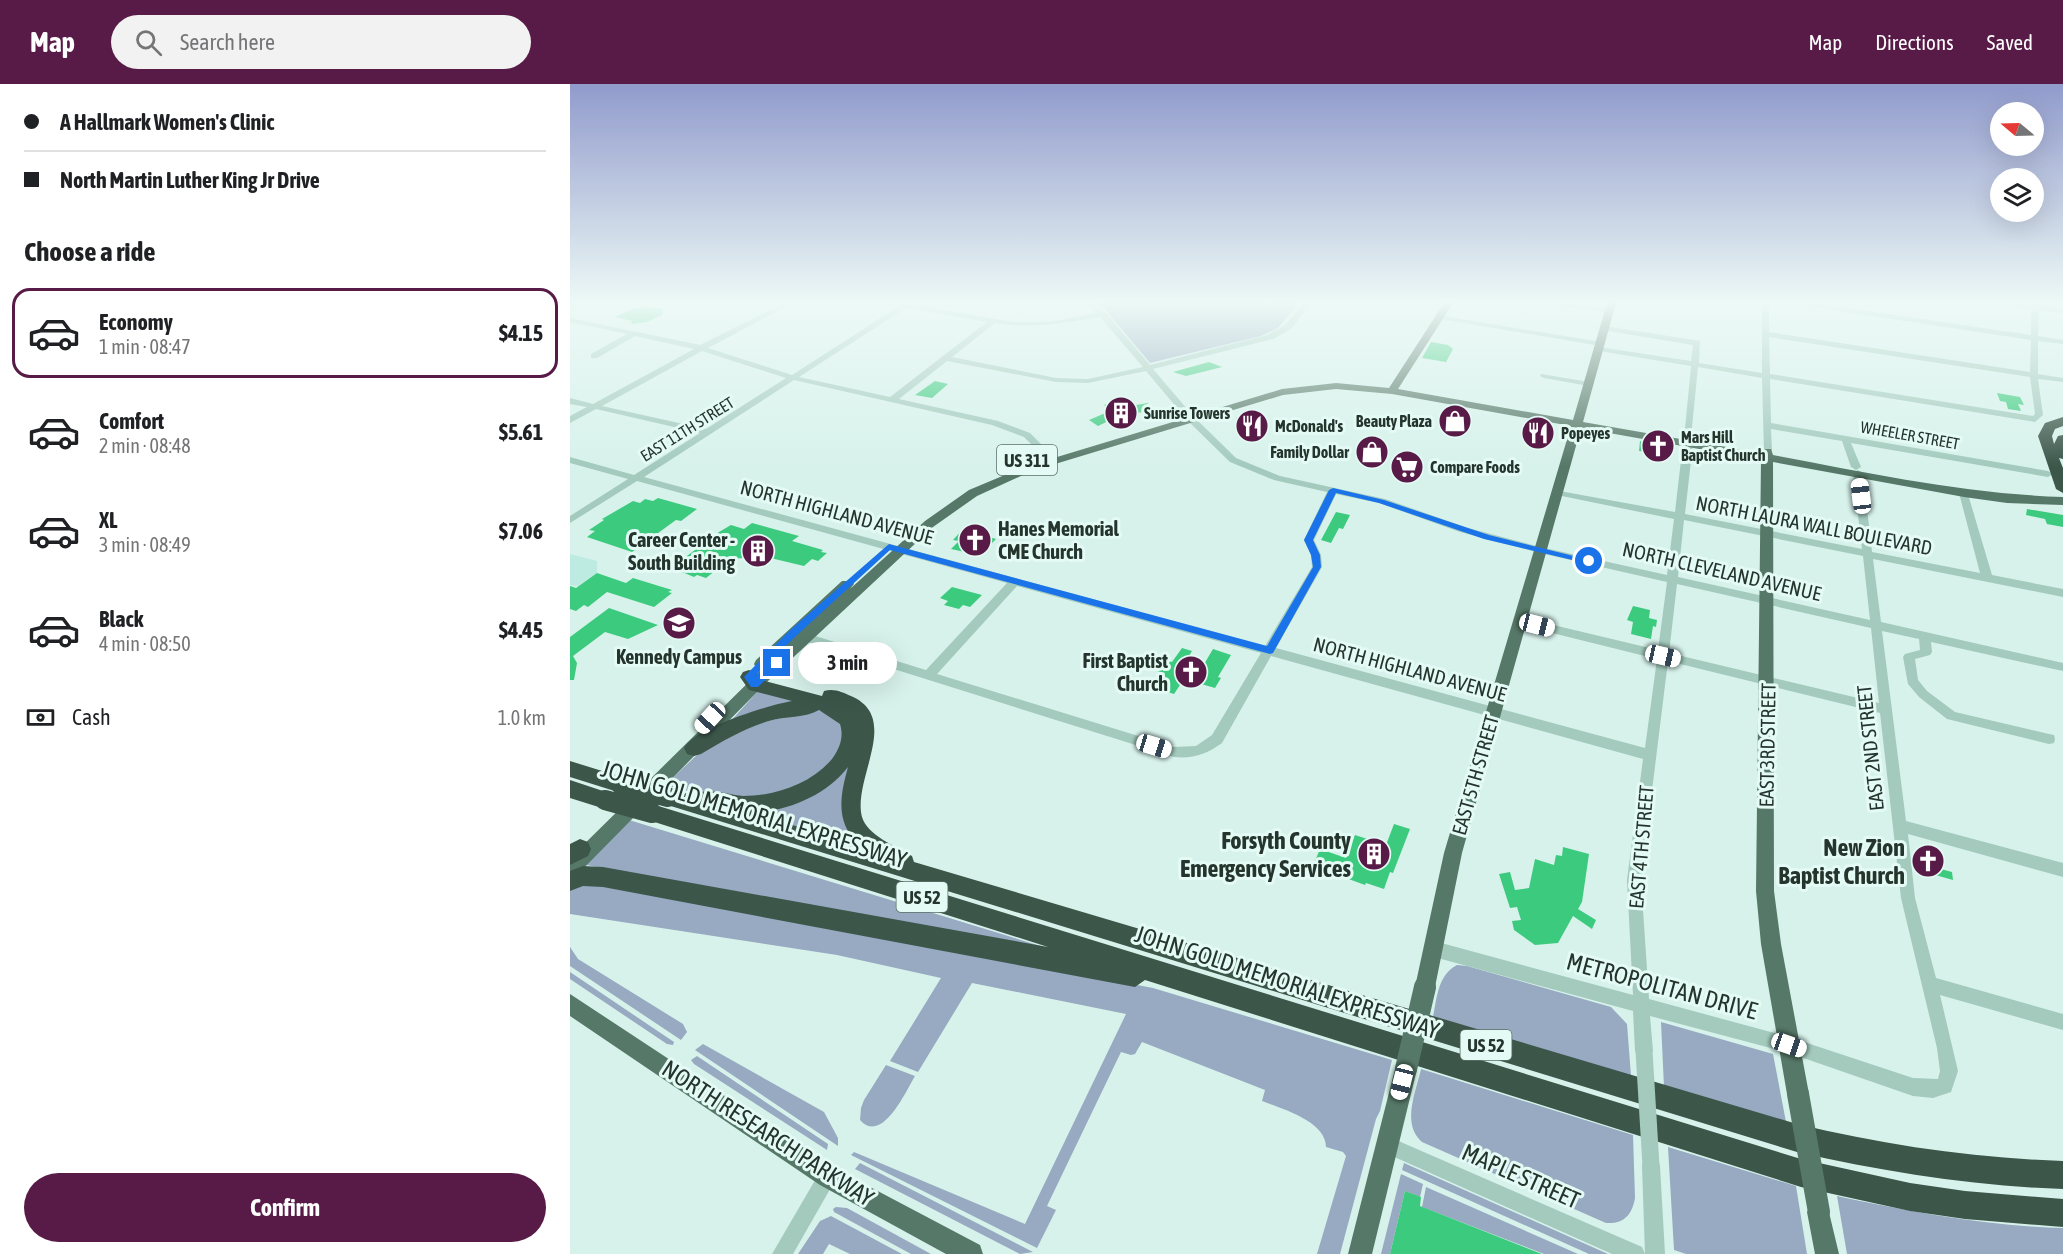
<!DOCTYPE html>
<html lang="en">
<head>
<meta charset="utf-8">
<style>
	:root { --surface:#fff; --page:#f2f2f2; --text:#202124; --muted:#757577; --line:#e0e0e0; --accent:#581a46 }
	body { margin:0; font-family:"Asap Condensed",sans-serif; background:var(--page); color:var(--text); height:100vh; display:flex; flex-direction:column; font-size:22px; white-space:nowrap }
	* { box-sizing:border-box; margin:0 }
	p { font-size:20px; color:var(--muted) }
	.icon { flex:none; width:33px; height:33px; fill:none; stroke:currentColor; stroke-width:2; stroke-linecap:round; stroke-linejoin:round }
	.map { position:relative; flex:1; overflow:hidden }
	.drawer { display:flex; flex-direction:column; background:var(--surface); width:570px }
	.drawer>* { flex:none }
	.top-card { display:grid; align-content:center; height:132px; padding:0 24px; background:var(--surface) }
	.needle { width:39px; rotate:289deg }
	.controls { position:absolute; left:1420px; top:18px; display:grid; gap:12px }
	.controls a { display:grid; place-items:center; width:54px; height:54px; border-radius:50%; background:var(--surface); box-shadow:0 6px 24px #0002; font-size:30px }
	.end { position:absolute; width:27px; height:27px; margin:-14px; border:8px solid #1a73e8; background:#fff; box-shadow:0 0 0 3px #fff }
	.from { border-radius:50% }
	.bubble { position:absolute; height:42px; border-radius:21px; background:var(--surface); box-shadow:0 6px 24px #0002; font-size:20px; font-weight:700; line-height:42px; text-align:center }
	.car { position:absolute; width:18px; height:36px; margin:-18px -9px; border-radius:8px; box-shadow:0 0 4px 2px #0007; background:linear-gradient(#fff 24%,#345 0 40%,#fff 0 76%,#345 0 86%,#fff 0) }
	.top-card b { display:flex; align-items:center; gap:21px; height:57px; font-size:22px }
	.top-card b+b { border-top:2px solid var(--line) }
	.top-card i { width:15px; height:15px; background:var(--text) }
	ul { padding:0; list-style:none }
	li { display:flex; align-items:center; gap:18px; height:90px; margin:0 12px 9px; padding:0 12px; border:3px solid transparent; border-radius:18px }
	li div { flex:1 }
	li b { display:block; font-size:22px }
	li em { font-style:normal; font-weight:700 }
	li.on { border-color:var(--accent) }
	li>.icon { width:54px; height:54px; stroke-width:1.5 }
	h2 { padding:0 24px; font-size:27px; line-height:72px }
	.pay { display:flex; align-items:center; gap:15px; height:66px; padding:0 24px; font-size:22px }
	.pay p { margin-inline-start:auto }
	.button { display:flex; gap:12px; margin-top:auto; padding:12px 24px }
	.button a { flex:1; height:69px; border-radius:36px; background:var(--accent); color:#fff; font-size:24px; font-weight:700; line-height:69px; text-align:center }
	header { display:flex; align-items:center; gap:36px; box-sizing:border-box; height:84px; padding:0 30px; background:var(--accent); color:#fff }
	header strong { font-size:28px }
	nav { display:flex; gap:33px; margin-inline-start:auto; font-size:21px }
	.search { width:420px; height:54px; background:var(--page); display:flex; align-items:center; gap:15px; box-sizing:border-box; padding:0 21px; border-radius:33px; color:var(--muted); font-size:22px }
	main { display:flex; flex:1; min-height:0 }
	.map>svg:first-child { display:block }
</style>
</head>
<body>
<header>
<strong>Map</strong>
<div class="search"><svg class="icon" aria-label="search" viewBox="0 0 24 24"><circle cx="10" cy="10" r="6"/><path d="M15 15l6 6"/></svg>Search here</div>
<nav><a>Map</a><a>Directions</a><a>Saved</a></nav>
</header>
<main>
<section class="drawer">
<div class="top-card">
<b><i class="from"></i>A Hallmark Women's Clinic</b>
<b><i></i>North Martin Luther King Jr Drive</b>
</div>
<h2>Choose a ride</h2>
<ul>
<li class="on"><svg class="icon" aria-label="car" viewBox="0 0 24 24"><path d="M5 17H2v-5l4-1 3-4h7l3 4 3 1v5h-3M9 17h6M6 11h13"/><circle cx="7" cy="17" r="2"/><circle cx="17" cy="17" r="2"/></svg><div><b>Economy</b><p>1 min · 08:47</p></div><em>$4.15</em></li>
<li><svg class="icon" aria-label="car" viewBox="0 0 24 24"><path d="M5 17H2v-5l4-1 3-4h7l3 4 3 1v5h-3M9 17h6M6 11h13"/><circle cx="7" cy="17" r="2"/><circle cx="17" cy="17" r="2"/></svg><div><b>Comfort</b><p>2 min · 08:48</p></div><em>$5.61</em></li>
<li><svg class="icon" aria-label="car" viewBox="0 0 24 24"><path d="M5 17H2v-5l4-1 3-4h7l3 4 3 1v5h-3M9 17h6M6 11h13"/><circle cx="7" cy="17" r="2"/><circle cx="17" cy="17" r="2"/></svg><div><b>XL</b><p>3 min · 08:49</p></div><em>$7.06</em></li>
<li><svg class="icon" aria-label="car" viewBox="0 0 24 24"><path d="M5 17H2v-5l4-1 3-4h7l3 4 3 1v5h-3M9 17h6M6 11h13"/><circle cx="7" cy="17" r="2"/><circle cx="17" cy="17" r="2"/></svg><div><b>Black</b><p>4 min · 08:50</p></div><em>$4.45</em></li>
</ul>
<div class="pay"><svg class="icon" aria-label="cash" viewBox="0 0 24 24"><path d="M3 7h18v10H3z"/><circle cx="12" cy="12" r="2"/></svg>Cash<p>1.0 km</p></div>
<div class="button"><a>Confirm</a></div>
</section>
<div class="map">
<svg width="1493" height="1170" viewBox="0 0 1493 1170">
	<rect width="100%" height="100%" fill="#d7f2eb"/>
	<path fill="#97aac1" d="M526,219H729L708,244L691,252L580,279L533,223Z
		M189,606L233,617L157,641Z
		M246,625L272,635L274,665L242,697L192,714L136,712L95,701L129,669L159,647Z
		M280,673L274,716L298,764L165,725L188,724Z
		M59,736L474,863L16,781Z
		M31,799L583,904L822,976L810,1027L806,1035L770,1170H747L776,1072L773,1068L756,1063C756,1037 712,1025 692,1017L695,1006L572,958L565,970L561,971L551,968L477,1122L486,1126L467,1164L281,1071L284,1068L455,1140L556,930L402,899L348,988L320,977L371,894L267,871L0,830V803Z
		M0,863L8,875L113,940L117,948L111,956L0,882Z
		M887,881L897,882L1041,923L1057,940L1061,992L863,933C867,913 868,891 887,881Z
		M0,888L104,958L103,961L97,960L0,895Z
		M1091,938L1203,970L1216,1038L1094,1003Z
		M133,960L254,1028L268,1054V1062L125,966Z
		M127,972L258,1060L257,1066L124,980L121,976Z
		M316,981L345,992C336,1007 312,1061 290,1036L291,1024L294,1016Z
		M851,985L1063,1051L1065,1114C1062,1131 1054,1140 1036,1139L852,1058C831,1040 846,1008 851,985Z
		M1098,1063L1226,1102L1237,1170H1116L1104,1166Z
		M290,1079L463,1168L450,1170L285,1085Z
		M834,1079L1038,1170H1019L832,1086Z
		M831,1090L853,1100L850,1113L835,1107L820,1170H811Z
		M856,1103L1008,1170H974L852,1123Z
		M1267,1112C1341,1128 1417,1142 1493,1144V1170H1277Z
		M266,1123L277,1124L361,1170H341L264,1128L263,1125Z
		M261,1132L332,1170H280L259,1160L253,1170H228L250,1137Z"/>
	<path fill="#bdebe1" d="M0,470L27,477V489L8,502L0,501Z"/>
	<path fill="#3ccb7e" d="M73,223L93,225L92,231L77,238L61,240L62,237L45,233L62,225Z
		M861,258L878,261L883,265L876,278L852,274Z
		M639,278L652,283L616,292L603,288Z
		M365,297L378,300L362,314L345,311Z
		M1427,309L1450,313L1454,321L1448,320L1451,327L1438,325L1436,318L1430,317Z
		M548,316L554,323L578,319L579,327L549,332L528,342L519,336L540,327L534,321Z
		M677,331L685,337L695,346L682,350L666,334Z
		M1070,357L1104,363L1103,370L1069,367Z
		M88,414L127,425L111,437L106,436L62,468L17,453L25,447L19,446L34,436L32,435L63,417L70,419L75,415L83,417Z
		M1457,425L1493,431V443L1477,440L1475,435L1456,431Z
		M766,428L780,431L773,445L769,444L761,459L751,456Z
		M182,439L229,452L222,457L253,466L251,468L257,469L248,477L242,475L234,482L183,470L174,474L160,475L136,494L127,491L124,493L105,485L108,482L105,481L149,448L161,441L174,445Z
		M394,444L414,449L412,451L426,455L418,463L404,459L395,468L381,465L389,457L383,456Z
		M27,489L56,499L63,494L102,506L98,508L102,509L84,523L37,508L18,523L14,521L6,527L0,525V502L6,504Z
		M382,503L412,511L400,523L393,521L389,525L374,521L378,517L370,514Z
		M1063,522L1080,526L1079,534L1087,536L1086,543L1083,542L1081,555L1061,550L1063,538L1057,536Z
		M39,524L88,541L58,555L35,548L3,572L7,579L4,596H0V553Z
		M612,564L622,567L613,582L630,587L643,565L661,571L648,593L651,594L645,604L614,595L604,610L585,604L595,589L587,587L594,576L602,578Z
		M824,740L840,745L823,789L820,788L814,805L796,799L795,801L743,782L750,765L776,774L785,751L816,761Z
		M993,763L1019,770L1012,818L1008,825L1026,836L1022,845L1003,832L988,859L965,861L944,846L942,837L951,836L947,823L940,824L929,790L940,788L945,806L959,804L965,775L984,781L986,771L992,772Z
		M1348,765L1365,769L1367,784L1382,788L1383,796L1351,787Z
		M835,1107L851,1113L850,1122L972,1170H820Z"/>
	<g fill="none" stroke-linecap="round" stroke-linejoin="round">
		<path fill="#a3cabd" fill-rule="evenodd" d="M3,219H13L0,225V220Z
			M214,219H223L138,264L222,291L334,219L443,238H480L526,229L514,219H522L535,228L580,281L697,251L715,241L734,219H741L721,245L703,255L583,285L624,333L666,374L710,392L815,415L898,444L970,463L1097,491L1104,435L987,411L984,410V406L1105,428L1113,359L1118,356L1123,359L1115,430L1292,465L1283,389L1288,386L1293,389L1302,468L1410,489L1389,409L1391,407H1397L1422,491L1493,505V513L1303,475L1311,538L1493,579V587L1361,558L1362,568L1360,571L1345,575L1348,596L1357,607L1385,628L1479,650L1484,651L1485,655L1484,659L1479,660L1377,635L1349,613L1338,600L1333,573L1335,570L1350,566L1349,555L1312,547L1336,737L1493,779V793L1338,750L1345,814L1366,894L1493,930V946L1370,911L1388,987L1381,1008L1363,1014L1343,1012L1219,969L1080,932L1083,967L1080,973L1074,976L1068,973L1065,967L1063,927L864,873L858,870L856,865L858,860L864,857L1063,911L1057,796L1073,675L701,572L652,659C637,670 623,675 604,673L225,554L223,551L229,547L356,586L437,499L67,397L0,439V432L58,395L0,379V373L64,391L130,349L26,325L0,339V332L17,323L0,320V314L23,320L124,265L65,252L27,274H21V270L57,250L0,238V234L130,261ZM336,224L417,238L320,313L229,293ZM530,233L573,283L518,295L486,294L382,273L425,239C461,245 494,239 530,233ZM132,267L216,294L136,345L32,322ZM377,277L486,298L518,299L576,287L618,337L660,378L704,396L757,408L734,456L741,471L742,483L695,562L74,393L224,296L422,341L454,353L479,378H485V374L460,349L428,337L329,315ZM766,410L809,419L890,448L970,469L1097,498L1088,566L950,533L944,537L950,541L1087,575L1075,664L706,564L752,483L751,471L744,456ZM1114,436L1293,472L1300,536L1108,493ZM1107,500L1301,544L1309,619L1099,569ZM447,502L691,569L642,651L626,662L604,663L367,590ZM1098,577L1310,629L1331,814L1367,964L1370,987L1368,995L1343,994L1219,953L1079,915L1071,796Z
			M978,219H996L1040,225L1044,227L1040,229L982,221Z
			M1192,219H1199V248L1460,288L1461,256L1229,221L1225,219H1242L1461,251V225L1435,221L1432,219L1461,220L1462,219H1468L1469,221L1493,225V229L1469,226L1468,252L1493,256V260L1468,257V290L1493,294V298L1468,295L1473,331L1465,338L1200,295L1201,339L1478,387L1483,390L1478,393L1281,359L1291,383L1286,386L1281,383L1272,357L1201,345L1202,367L1197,370L1194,369L1192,294L1128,283L1121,353L1120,355H1114L1121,282L1029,267L1025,265L1029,263L1121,277L1123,261L1032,246L1031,244L1035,242L1130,257L1129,279L1192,289ZM1199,253L1460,293L1465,330L1463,332L1200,290Z
			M867,231L1031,258L1035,260L1031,262L870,235L866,233Z
			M971,290L1019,298L1023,300L1019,302L974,294L970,292Z
			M817,1052L1072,1163L1075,1170H1042L811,1067L808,1061L811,1055Z
			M1081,1073L1088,1075L1090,1082L1095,1170H1075L1072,1082L1074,1075Z
			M258,1084L265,1086L267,1093L223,1170H202L251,1086Z"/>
		<path fill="#567868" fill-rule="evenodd" d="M874,219H883L828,305L1003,336L1037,219H1046L1013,338L1191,369L1193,365H1201L1203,371C1299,389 1395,410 1493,413V421L1437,419L1394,413L1203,378L1204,807L1211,860L1239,1010L1236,1018L1228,1021L1220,1018L1217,1010L1191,860L1186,807L1191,376L1011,344L892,769L865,903L862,910L855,913L848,910L845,903L874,769L1001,342L822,310L766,305L713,311L462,387L407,412L363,443L199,596L6,792L0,794V774L192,585L186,584L184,580L186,576L272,497H282L284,500L280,505L355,437L399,406L454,383L712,305L766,299L819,304Z
			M0,910L266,1085L410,1161L413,1170H376L250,1101L0,932Z
			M836,974L844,977L847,985L802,1170H778L825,985L828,977Z
			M1249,1116L1257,1120L1269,1170H1245L1237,1128L1241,1120Z"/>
		<path fill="#3c564a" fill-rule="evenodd" d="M1493,333V342L1485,345L1482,352L1484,360L1488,352L1493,351V375L1489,374L1493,384V409L1486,405L1468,352L1475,339Z
			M179,586L185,588L191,596L252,612L254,607C264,604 272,608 281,612C332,634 282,695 292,733C297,751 327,763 342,772L344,778L1227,1040C1315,1061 1403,1074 1493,1077V1105C1403,1102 1315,1088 1227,1068L91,719L88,713L91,707L98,704L124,712C134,702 159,711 173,712C205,712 241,700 262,675C270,664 274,653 270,640L249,626C236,634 214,632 199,637C175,644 153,657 131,670L124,672L117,670L114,664C124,644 199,621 222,617L179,606L170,593L173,588ZM278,683C270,712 265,738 289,761L182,729C217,727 256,712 278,683Z
			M0,677L58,695L61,701L58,707L51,709L0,693Z
			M0,696L42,710L45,716L42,722L35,725L0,714Z
			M82,720L1231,1075L1340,1099L1395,1107L1493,1115V1143L1395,1135L1340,1127L1231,1103L575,896L565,903L33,803L13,802L0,807V787L13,782L33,783L478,863L75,735L72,729L75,723Z
			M10,755L18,758L21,765L18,772L0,781V760Z"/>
		<path stroke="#a3cabd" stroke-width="17" d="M1074,967L1081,1082"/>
		<path stroke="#567868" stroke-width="22" d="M836,985L855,903
			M1228,1010L1249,1128"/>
		<path stroke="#3c564a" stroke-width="20" d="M51,701L98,713
			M35,716L82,729"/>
	</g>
	<linearGradient id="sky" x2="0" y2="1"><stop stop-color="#919bcc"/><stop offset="0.57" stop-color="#edf9f6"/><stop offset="1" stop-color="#edf9f6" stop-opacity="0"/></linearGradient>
	<rect width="1493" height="383" fill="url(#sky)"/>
	<path fill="#1a73e8" d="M763,404L814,416L919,451L1024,477L1019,480L914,455L809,419L766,409L743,456L750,471L751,483L703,569L700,570L320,466L226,552L184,593L204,576H211V581L188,603H181L174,593L219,547L319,460L697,562L743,483L741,471L734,456L759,406Z"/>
	<defs>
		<g id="building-disc" transform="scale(1.725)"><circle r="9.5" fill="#581a46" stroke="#e4faf4"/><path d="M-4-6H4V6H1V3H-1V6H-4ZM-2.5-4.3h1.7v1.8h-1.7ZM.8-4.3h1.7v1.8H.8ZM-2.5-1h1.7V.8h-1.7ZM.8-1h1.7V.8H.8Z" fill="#fff"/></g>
		<g id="shop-disc" transform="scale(1.725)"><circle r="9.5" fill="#581a46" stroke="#e4faf4"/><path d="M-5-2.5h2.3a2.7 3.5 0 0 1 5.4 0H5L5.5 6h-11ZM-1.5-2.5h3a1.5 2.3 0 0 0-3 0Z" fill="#fff"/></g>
		<g id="restaurant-disc" transform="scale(1.725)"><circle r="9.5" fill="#581a46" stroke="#e4faf4"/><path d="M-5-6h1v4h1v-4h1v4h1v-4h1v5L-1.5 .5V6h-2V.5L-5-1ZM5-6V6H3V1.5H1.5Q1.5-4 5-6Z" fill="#fff"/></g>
		<g id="church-disc" transform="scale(1.725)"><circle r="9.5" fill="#581a46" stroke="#e4faf4"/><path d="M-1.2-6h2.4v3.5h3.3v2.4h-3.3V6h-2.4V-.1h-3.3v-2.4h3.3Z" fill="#fff"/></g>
		<g id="supermarket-disc" transform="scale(1.725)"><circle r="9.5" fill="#581a46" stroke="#e4faf4"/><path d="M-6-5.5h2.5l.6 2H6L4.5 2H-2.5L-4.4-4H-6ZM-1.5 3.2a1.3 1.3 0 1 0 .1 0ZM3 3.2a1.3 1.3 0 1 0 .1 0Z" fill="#fff"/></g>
		<g id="school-disc" transform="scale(1.725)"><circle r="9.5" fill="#581a46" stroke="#e4faf4"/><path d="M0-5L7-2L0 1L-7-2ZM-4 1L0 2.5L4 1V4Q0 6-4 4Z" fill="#fff"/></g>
	</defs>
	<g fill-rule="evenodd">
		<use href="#building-disc" x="551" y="329"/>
		<use href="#shop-disc" x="885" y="337"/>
		<use href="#restaurant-disc" x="682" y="342"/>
		<use href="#restaurant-disc" x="968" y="349"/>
		<use href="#church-disc" x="1088" y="362"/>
		<use href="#shop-disc" x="802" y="368"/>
		<use href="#supermarket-disc" x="837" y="383"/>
		<use href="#church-disc" x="405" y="456"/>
		<use href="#building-disc" x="188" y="467"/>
		<use href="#school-disc" x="109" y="539"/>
		<use href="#church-disc" x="621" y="588"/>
		<use href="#building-disc" x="804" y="770"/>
		<use href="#church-disc" x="1358" y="777"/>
	</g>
	<g text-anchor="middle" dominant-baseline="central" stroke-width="6" stroke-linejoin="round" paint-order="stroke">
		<g font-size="16" font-weight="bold" fill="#25352e" stroke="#e4faf4" text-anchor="start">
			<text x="574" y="329">Sunrise Towers</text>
			<text x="862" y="337" text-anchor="end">Beauty Plaza</text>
			<text x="705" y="342">McDonald's</text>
			<text x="991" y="349">Popeyes</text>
			<text x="1111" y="353">Mars Hill<tspan x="1111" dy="18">Baptist Church</tspan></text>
			<text x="779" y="368" text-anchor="end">Family Dollar</text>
			<text x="860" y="383">Compare Foods</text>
		</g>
		<g font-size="16" fill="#25352e" stroke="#e4faf4">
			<text transform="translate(117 345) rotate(-32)">EAST 11TH STREET</text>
			<text transform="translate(1340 351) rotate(10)">WHEELER STREET</text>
		</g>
		<g fill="#e4faf4" stroke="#5e7069" stroke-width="1.5">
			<rect x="427" y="361" width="60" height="30" rx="4.5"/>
			<rect x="326.5" y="798" width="51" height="30" rx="4.5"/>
			<rect x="890.5" y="946" width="51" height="30" rx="4.5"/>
		</g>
		<g font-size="18" font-weight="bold" fill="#25352e">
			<text x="457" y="376">US 311</text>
			<text x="352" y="813">US 52</text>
			<text x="916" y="961">US 52</text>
		</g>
		<g font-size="20" fill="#25352e" stroke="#e4faf4">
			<text transform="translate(267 428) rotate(15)">NORTH HIGHLAND AVENUE</text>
			<text transform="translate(1244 441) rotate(11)">NORTH LAURA WALL BOULEVARD</text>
			<text transform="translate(1152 487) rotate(13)">NORTH CLEVELAND AVENUE</text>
			<text transform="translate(840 585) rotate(15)">NORTH HIGHLAND AVENUE</text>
			<text transform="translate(1197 661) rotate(-89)">EAST 3RD STREET</text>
			<text transform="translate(1300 664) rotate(-96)">EAST 2ND STREET</text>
			<text transform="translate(905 691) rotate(-74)">EAST 5TH STREET</text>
			<text transform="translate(1071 763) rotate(-85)">EAST 4TH STREET</text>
		</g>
		<g font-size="20" font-weight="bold" fill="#25352e" stroke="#e4faf4" text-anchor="end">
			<text x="428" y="444" text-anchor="start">Hanes Memorial<tspan x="428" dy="23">CME Church</tspan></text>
			<text x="165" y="455">Career Center -<tspan x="165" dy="23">South Building</tspan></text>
			<text x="109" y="572" text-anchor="middle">Kennedy Campus</text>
			<text x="598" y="576">First Baptist<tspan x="598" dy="23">Church</tspan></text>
		</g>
		<g font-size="24" fill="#25352e" stroke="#e4faf4">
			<text transform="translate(184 730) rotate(17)">JOHN GOLD MEMORIAL EXPRESSWAY</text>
			<text transform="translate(717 898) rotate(18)">JOHN GOLD MEMORIAL EXPRESSWAY</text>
			<text transform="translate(1092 902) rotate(15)">METROPOLITAN DRIVE</text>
			<text transform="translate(198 1049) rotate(33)">NORTH RESEARCH PARKWAY</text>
			<text transform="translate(951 1092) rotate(24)">MAPLE STREET</text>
		</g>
		<g font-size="24" font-weight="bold" fill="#25352e" stroke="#e4faf4" text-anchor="end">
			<text x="781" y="756">Forsyth County<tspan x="781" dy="28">Emergency Services</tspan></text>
			<text x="1335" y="763">New Zion<tspan x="1335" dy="28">Baptist Church</tspan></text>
		</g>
	</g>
</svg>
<div class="controls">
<a><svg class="needle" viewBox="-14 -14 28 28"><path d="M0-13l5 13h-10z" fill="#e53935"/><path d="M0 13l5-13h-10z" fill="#757577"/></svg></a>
<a><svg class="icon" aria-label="layers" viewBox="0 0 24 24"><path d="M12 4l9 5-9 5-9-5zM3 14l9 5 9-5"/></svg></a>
</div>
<i class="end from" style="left:1019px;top:477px"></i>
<i class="end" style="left:207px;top:579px"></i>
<div class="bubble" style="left:228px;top:558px;width:99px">3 min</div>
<i class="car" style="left:1291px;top:412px;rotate:353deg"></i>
<i class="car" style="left:967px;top:541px;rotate:104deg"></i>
<i class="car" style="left:1093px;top:572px;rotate:103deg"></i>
<i class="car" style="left:140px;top:634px;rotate:223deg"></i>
<i class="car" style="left:584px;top:662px;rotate:107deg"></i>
<i class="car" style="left:1219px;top:961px;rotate:109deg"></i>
<i class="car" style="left:832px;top:998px;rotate:194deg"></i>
</div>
</main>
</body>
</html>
